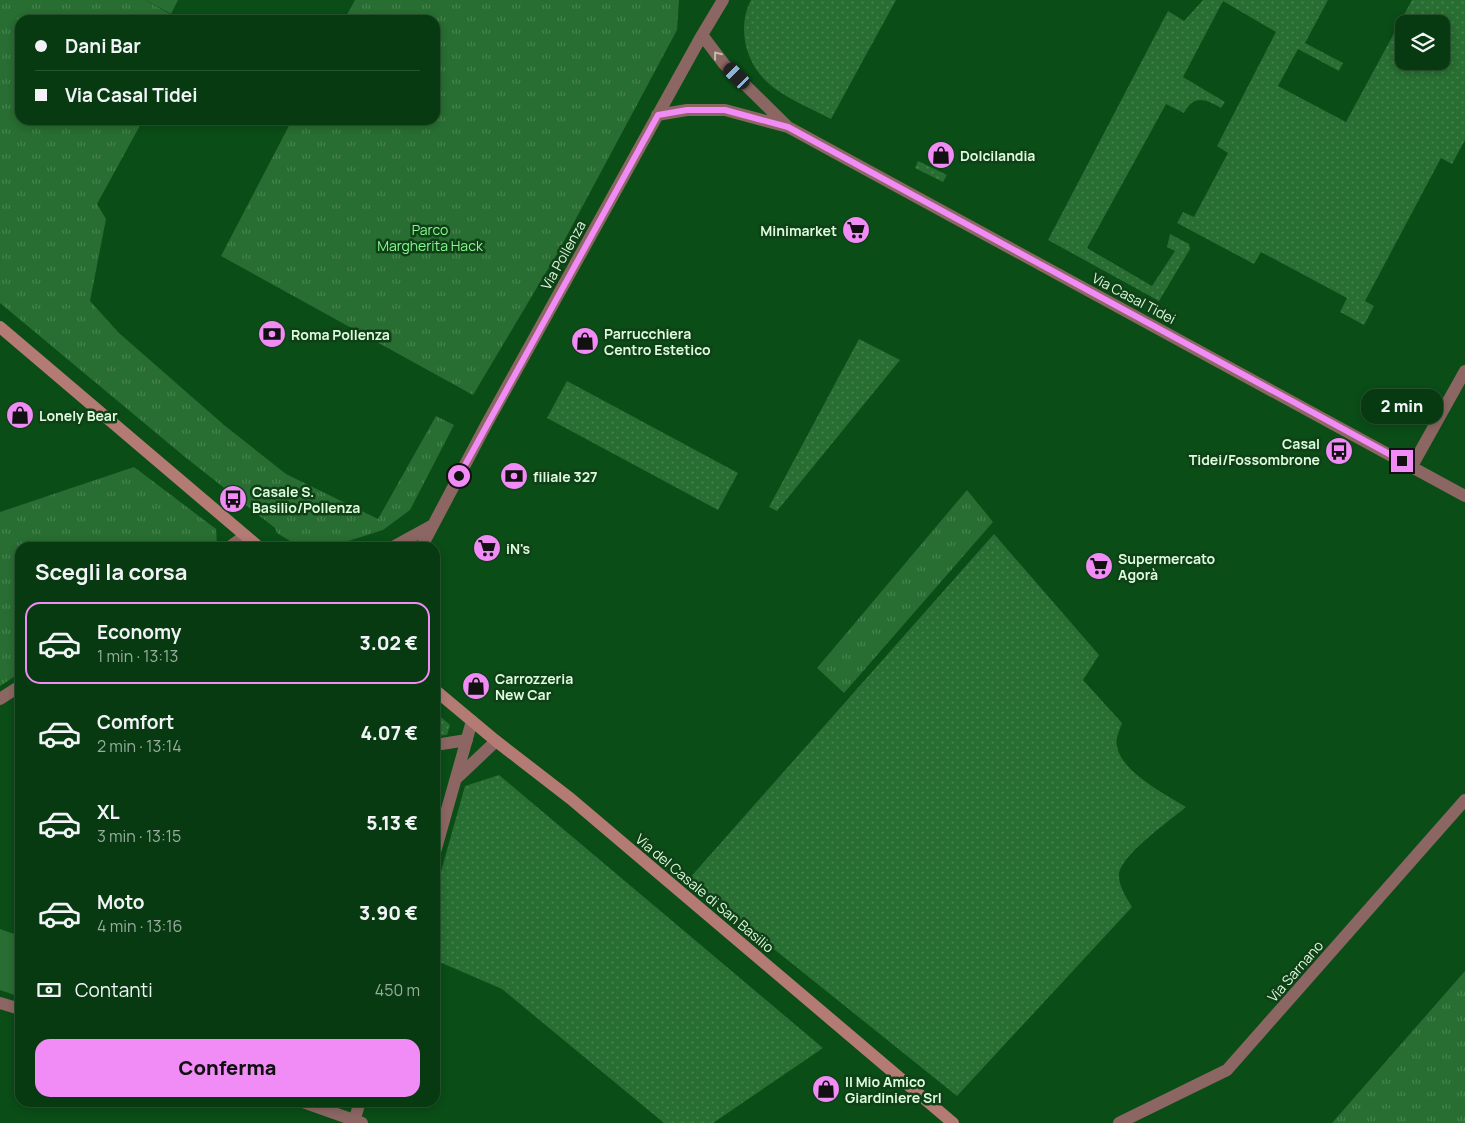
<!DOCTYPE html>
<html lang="it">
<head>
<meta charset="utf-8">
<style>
	:root { --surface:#083a11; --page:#16451f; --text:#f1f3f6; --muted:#98ad9f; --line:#295431; --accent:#f18bf5 }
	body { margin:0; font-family:Manrope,sans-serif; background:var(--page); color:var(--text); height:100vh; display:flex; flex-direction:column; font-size:19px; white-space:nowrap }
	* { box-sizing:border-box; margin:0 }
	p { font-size:16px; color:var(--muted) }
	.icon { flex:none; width:28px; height:28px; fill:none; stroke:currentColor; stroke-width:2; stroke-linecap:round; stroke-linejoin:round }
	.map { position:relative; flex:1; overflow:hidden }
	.drawer { position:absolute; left:15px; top:542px; width:425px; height:565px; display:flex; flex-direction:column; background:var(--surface); border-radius:15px; box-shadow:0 2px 8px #0003,0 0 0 1px var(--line) }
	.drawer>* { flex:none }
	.hud { position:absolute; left:15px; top:15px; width:425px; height:110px; border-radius:15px; box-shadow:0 2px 8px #0003,0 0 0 1px var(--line); display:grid; align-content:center; height:110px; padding:0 20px; background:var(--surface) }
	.buttons { position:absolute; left:1395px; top:15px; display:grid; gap:10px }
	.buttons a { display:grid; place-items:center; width:55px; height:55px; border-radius:10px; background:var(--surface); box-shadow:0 2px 8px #0003,0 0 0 1px var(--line); font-size:25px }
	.end { position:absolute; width:22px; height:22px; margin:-11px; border:6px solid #f18bf5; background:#111; box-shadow:0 0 0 2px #111 }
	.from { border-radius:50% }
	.bubble { position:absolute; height:35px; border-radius:15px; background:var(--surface); box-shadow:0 2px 8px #0003,0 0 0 1px var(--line); font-size:16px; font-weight:800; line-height:35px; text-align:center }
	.car { position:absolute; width:15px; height:30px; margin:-15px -8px; border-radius:6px; box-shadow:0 0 4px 1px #0007; background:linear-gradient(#222 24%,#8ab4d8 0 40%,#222 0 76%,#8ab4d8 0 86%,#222 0) }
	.hud b { display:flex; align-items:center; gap:18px; height:48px; font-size:19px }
	.hud b+b { border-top:1px solid var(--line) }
	.hud i { width:12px; height:12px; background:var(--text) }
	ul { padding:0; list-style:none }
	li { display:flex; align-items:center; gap:15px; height:82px; margin:0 10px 8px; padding:0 10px; border:2px solid transparent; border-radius:15px }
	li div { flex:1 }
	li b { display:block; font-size:19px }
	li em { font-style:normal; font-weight:800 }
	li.current { border-color:var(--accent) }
	li>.icon { width:45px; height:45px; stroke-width:1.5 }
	h2 { padding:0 20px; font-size:22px; line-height:60px }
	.pay { display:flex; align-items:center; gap:12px; height:55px; padding:0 20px; font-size:19px }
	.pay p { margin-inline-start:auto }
	.cta { display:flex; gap:10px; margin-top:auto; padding:10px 20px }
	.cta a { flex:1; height:58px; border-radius:15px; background:var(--accent); color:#111; font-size:20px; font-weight:800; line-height:58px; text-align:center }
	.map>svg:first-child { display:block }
</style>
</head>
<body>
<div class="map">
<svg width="1465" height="1123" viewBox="0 0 1465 1123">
	<defs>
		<pattern id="grass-dots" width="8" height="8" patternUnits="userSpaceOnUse" patternTransform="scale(1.25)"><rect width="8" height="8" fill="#286d31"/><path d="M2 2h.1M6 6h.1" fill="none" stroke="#47834e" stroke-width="1.8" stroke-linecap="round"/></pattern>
		<pattern id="park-tufts" width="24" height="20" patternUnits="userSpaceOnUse" patternTransform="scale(1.25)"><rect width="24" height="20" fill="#286d31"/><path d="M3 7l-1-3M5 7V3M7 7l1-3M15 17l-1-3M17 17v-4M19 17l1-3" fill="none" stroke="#47834e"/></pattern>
	</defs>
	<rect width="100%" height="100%" fill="#0a4d17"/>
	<path fill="url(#grass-dots)" fill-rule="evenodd" d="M751,0H896L831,119C812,109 783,97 767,82C745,62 737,27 751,0Z
		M1203,0H1328L1305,43L1343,63L1339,71L1298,49L1278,86L1346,122L1412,0H1465V140L1452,164L1441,158L1365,301L1374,306L1364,325L1340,312L1347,298L1261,252L1254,264L1177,223L1183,212L1194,217L1228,153L1217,146L1276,32L1223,1L1183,77L1225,102L1221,108C1205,99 1194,94 1184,113L1166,104L1087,248L1152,286L1175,251L1167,247L1170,234L1189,244L1190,249L1159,301L1048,240L1168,11L1184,21ZM1404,24H1441V61H1404Z
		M918,161L947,175L943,182L915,168Z
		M859,339L900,360L777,511L769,507Z
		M567,381L738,473L718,510L547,418Z
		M994,534L1099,655L1083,680L1122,723C1120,729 1115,739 1117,746C1121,772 1165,794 1186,807C1171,820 1120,855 1119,875C1119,887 1126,897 1132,907L957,1096L688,880Z
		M435,712L450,725L447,735L435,736Z
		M499,775L823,1048L713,1123H664L502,989L435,960V893L465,786Z"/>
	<path fill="url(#park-tufts)" d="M0,0H145L175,17L176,20H20V120H143L97,204L106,219L90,301L119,333L224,425L286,474L378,519L436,416L454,425L410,510L383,530L342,543L290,541L277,533L275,528L185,457L0,303Z
		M355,0H679L677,30L557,254L473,395L221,256L292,120H435V20H344Z
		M134,467L216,529L217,544L211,548H20V673L0,686V512Z
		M967,490L993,522L844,693L817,668Z
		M1465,971V1123H1332Z"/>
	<path fill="#286d31" d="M145,0H178L171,14Z
		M0,929L20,936V997L0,990Z"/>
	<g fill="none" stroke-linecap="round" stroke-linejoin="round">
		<path stroke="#8b6662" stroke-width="12" d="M702,35L724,64L787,126
			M657,115L687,110H725L788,127L1465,496
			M1412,466L1465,371
			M228,548L245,536
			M391,548L433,525
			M421,548L486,425L702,35L723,0
			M0,699L20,686
			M435,745L467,740
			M457,778L496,741
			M435,852L472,721
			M0,1003L20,1009
			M303,1102L362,1123
			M354,1121L360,1102
			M1119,1123L1227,1070L1465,800"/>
		<path stroke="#b47b75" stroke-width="12" d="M0,327L260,548
			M435,690L496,741L571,799L953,1123"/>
	</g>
	<defs><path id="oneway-chevron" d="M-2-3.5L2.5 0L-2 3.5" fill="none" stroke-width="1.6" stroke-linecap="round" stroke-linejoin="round" transform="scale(1.25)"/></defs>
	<use stroke="#bcc0ab" href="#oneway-chevron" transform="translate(717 55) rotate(-128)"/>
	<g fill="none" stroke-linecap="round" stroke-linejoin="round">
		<path stroke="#f18bf5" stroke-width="6" d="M459,476L658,115L687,110H725L788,127L1402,461"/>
	</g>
	<defs>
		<g id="shop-disc" transform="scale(1.4375)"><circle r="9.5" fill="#f18bf5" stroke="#104017"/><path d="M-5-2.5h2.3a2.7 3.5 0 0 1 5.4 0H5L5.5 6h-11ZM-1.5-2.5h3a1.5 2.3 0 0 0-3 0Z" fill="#111"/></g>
		<g id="supermarket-disc" transform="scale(1.4375)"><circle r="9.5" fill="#f18bf5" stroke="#104017"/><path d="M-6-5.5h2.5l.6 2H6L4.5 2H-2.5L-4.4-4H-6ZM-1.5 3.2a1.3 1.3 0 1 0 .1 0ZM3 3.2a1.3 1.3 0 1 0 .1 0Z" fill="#111"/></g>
		<g id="bank-disc" transform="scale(1.4375)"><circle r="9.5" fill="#f18bf5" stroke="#104017"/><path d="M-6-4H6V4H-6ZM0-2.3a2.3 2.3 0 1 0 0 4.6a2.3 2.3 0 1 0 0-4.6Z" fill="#111"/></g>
		<g id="bus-disc" transform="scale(1.4375)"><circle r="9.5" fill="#f18bf5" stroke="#104017"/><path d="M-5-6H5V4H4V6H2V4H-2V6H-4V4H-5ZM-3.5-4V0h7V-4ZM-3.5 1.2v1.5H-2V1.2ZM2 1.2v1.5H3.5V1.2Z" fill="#111"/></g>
	</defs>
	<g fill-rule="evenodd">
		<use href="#shop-disc" x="941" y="155"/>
		<use href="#supermarket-disc" x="856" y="230"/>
		<use href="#bank-disc" x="272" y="334"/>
		<use href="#shop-disc" x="585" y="341"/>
		<use href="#shop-disc" x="20" y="415"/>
		<use href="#bus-disc" x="1339" y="451"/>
		<use href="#bank-disc" x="514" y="476"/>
		<use href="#bus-disc" x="233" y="499"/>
		<use href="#supermarket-disc" x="487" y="548"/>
		<use href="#supermarket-disc" x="1099" y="566"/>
		<use href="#shop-disc" x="476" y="686"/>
		<use href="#shop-disc" x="826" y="1089"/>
	</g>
	<g text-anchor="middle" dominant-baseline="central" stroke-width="5" stroke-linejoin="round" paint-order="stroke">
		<g font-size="14" font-weight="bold" fill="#dcfcdc" stroke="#104017" text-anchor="start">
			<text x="960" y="155">Dolcilandia</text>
			<text x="837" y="230" text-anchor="end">Minimarket</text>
			<text x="604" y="333">Parrucchiera<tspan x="604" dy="16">Centro Estetico</tspan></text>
			<text x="291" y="334">Roma Pollenza</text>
			<text x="39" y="415">Lonely Bear</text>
			<text x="1320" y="443" text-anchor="end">Casal<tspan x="1320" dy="16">Tidei/Fossombrone</tspan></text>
			<text x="533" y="476">filiale 327</text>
			<text x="252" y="491">Casale S.<tspan x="252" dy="16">Basilio/Pollenza</tspan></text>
			<text x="506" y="548">iN's</text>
			<text x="1118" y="558">Supermercato<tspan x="1118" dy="16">Agorà</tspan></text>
			<text x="495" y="678">Carrozzeria<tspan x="495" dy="16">New Car</tspan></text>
			<text x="845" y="1081">Il Mio Amico<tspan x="845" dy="16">Giardiniere Srl</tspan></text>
		</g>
		<g font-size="14" fill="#88f992" stroke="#104017">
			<text x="430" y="229">Parco<tspan x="430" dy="16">Margherita Hack</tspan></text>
		</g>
		<g font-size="14" fill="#dcfcdc" stroke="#104017">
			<text transform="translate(563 255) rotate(-61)">Via Pollenza</text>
			<text transform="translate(1134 298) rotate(28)">Via Casal Tidei</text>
			<text transform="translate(705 893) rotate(40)">Via del Casale di San Basilio</text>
			<text transform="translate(1295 971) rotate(-49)">Via Sarnano</text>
		</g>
	</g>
</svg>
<div class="buttons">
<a><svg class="icon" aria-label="layers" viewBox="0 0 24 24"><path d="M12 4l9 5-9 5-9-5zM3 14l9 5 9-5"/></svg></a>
</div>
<i class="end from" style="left:459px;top:476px"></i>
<i class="end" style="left:1402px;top:461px"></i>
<div class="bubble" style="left:1361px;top:389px;width:82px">2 min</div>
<i class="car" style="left:737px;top:76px;rotate:315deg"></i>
<div class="hud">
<b><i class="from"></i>Dani Bar</b>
<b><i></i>Via Casal Tidei</b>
</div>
<section class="drawer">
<h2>Scegli la corsa</h2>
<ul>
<li class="current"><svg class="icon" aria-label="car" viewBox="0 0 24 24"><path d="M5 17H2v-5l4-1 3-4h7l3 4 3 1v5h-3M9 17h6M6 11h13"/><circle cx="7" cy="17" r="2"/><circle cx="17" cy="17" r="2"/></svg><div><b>Economy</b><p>1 min · 13:13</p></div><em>3.02 €</em></li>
<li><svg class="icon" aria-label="car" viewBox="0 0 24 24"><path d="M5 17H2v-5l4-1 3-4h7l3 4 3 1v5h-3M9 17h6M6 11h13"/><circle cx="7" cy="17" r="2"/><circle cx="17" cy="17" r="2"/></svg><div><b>Comfort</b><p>2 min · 13:14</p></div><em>4.07 €</em></li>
<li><svg class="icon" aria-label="car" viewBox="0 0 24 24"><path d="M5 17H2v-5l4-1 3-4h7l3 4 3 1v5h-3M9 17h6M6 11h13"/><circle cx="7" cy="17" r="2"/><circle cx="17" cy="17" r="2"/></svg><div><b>XL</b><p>3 min · 13:15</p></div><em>5.13 €</em></li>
<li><svg class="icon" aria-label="car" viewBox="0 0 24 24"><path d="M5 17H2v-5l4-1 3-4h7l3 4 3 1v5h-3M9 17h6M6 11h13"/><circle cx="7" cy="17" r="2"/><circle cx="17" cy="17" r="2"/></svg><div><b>Moto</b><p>4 min · 13:16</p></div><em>3.90 €</em></li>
</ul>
<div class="pay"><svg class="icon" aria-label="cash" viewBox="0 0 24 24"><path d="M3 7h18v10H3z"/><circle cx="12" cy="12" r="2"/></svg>Contanti<p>450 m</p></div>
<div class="cta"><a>Conferma</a></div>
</section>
</div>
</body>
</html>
